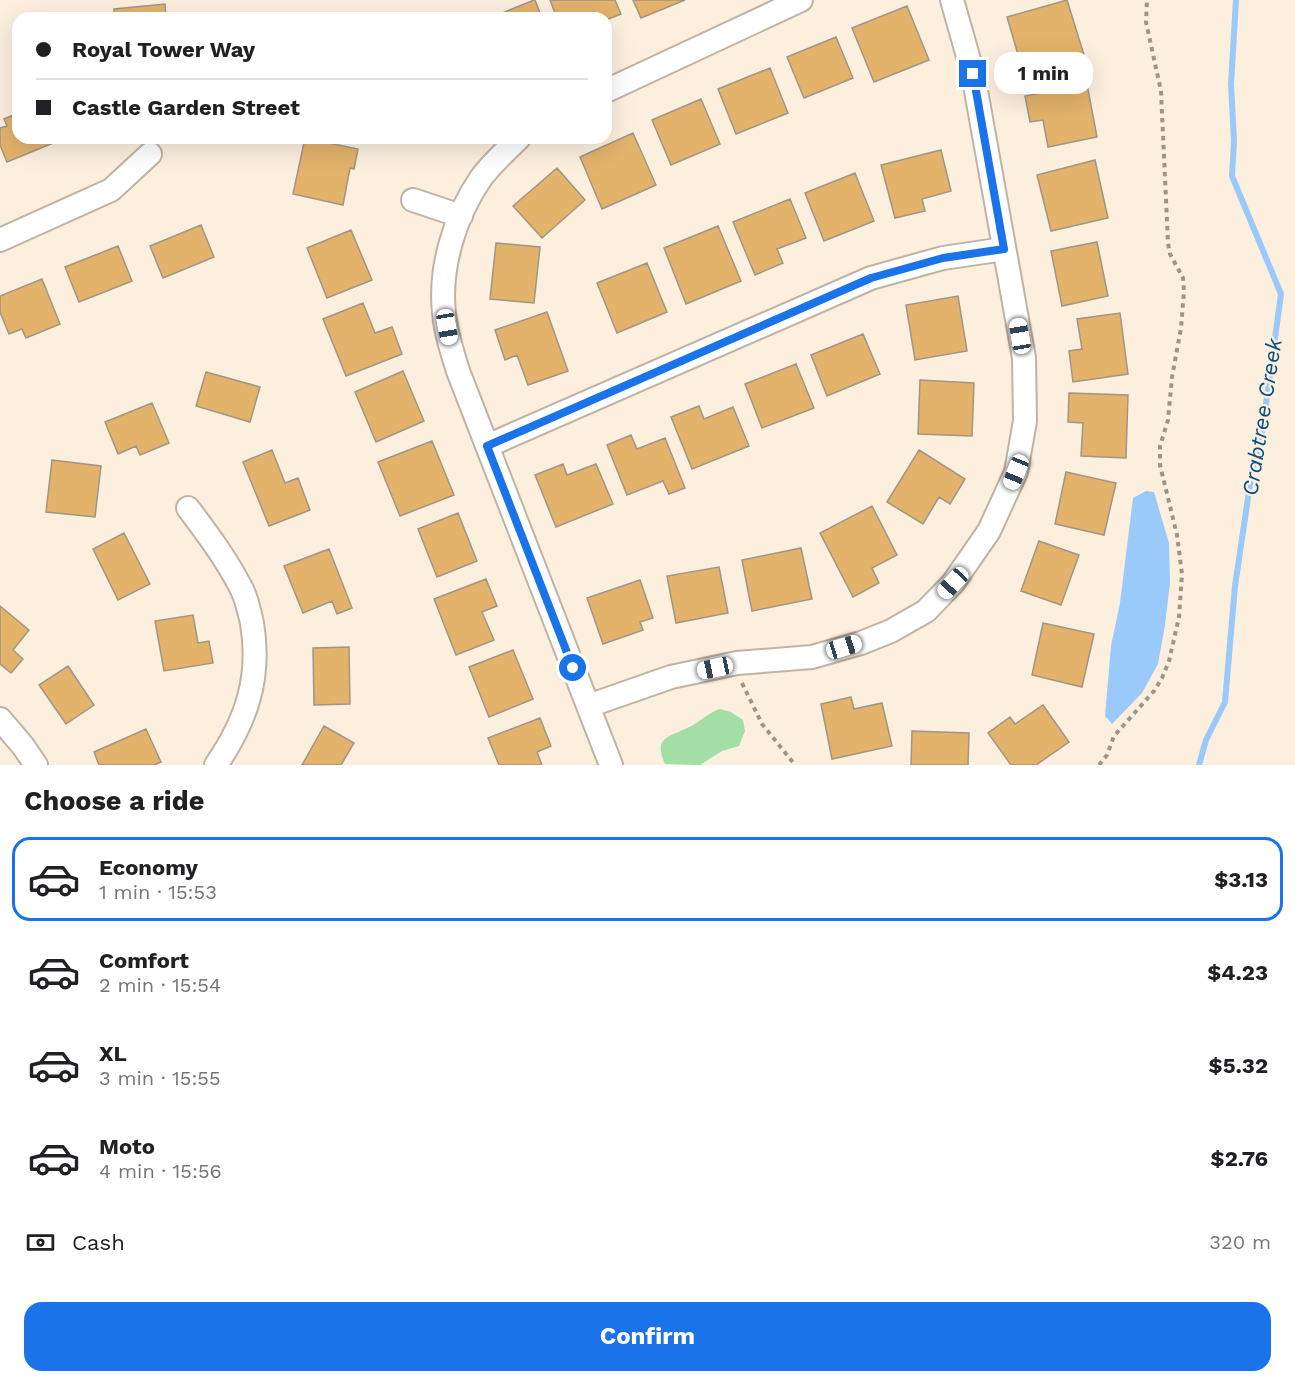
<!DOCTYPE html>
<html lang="en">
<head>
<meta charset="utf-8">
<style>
	:root { --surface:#fff; --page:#f2f2f2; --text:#202124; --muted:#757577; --line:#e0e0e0; --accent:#1a73e8 }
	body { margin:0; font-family:"Work Sans",sans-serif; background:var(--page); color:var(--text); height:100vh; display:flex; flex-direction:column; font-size:22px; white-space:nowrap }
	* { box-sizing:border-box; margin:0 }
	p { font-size:20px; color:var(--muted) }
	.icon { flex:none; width:33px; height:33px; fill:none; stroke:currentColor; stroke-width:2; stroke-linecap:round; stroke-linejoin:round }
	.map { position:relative; height:765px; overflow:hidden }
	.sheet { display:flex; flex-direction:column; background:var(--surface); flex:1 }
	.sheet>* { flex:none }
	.guide { position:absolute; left:12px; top:12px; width:600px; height:132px; border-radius:18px; box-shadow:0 6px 24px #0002; display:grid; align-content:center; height:132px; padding:0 24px; background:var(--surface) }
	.end { position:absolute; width:27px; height:27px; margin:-14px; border:8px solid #1a73e8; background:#fff; box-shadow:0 0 0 3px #fff }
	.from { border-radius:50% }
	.bubble { position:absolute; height:42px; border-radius:18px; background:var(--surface); box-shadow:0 6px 24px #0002; font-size:20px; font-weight:700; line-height:42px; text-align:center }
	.car { position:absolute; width:18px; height:36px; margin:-18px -9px; border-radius:8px; box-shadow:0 0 4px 2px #0007; background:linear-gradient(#fff 24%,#345 0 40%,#fff 0 76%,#345 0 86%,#fff 0) }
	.guide b { display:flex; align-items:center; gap:21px; height:57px; font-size:22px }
	.guide b+b { border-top:2px solid var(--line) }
	.guide i { width:15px; height:15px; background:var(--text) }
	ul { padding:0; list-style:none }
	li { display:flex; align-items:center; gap:18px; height:84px; margin:0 12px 9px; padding:0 12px; border:3px solid transparent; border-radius:18px }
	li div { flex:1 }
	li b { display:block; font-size:22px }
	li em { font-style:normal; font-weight:700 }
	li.current { border-color:var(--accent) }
	li>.icon { width:54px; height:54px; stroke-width:1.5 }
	h2 { padding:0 24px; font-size:27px; line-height:72px }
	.pay { display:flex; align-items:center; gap:15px; height:66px; padding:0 24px; font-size:22px }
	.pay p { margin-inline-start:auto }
	.action { display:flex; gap:12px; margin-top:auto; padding:12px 24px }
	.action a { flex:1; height:69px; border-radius:18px; background:var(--accent); color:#fff; font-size:24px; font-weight:700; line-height:69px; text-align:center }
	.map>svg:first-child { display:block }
</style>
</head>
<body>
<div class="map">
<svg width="1295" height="765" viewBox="0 0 1295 765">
	<rect width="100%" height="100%" fill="#fcefde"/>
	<path fill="#a2dea6" d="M720,709L731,712L743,720L745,731L739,746L722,751L700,765L665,764C653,738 668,737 687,728C699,723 707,713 720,709Z"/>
	<path fill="#99caf9" d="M1146,491L1154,492L1169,543L1170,583L1165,625L1158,664L1142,693L1112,724L1105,716L1111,646L1120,603L1133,498Z"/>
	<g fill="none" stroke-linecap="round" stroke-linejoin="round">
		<path stroke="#99caf9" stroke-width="6" d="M1199,765L1206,740L1225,702L1235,586L1252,471L1262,433L1281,294L1232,176L1234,141L1231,84L1236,0"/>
	</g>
	<path fill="#e3b26b" stroke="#a19585" stroke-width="1.5" d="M535,0L542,18H490L534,0Z
		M550,0H615L621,14L606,20V18H557Z
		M633,0H685L641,18Z
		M1067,0L1085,58L1024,75L1007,17Z
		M165,4L166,18H114V9Z
		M907,6L929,60L874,82L852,28Z
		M836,37L853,78L804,98L787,57Z
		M770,68L788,113L736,134L718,89Z
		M1087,84L1097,137L1048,147L1043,120L1030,122L1025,96Z
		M701,99L720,144L671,165L652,120Z
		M18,113V138L63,139L7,162L0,145V128L7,126L4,119Z
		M633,133L656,185L602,209L580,157Z
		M305,138L358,149L354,169L350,168L343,205L293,194Z
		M941,150L951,191L922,199L925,211L895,218L881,165Z
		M1095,160L1108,218L1051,231L1037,175Z
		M557,168L585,200L542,238L513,206Z
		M855,173L874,221L824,241L805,193Z
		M790,199L806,238L777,249L783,263L755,275L733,222Z
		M201,225L214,257L163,278L150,246Z
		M718,226L741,281L686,304L664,248Z
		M351,230L372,280L327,298L307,248Z
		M1097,242L1108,296L1062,306L1051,251Z
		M496,243L540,247L534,303L490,299Z
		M118,246L132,281L79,302L65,267Z
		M647,263L667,312L617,333L597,283Z
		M42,279L60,324L26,338L22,329L9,334L0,312V296Z
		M958,296L967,351L915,360L906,305Z
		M363,303L375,333L392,327L402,354L346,376L323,319Z
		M547,312L568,371L528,385L517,355L505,360L495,330Z
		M1120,313L1128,374L1073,382L1069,351L1082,349L1077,319Z
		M863,334L880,374L827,396L811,355Z
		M796,364L814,408L762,428L745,384Z
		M403,371L424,421L376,442L355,392Z
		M206,372L260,387L250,422L196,406Z
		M920,380L974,383L972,436L918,434Z
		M1069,393L1128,395L1126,458L1081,456L1083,423L1068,422Z
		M152,403L169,443L140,455L136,446L118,454L105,422Z
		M699,406L704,419L733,407L749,446L692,469L671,417Z
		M631,435L637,449L665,438L685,488L669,494L663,481L627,495L607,445Z
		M432,441L454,495L400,516L378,462Z
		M272,450L285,483L298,478L310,510L269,526L243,462Z
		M919,450L965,479L950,504L939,497L923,524L887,502Z
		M52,460L101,466L95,517L46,512Z
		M563,464L567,475L596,464L613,504L556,527L535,475Z
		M1066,472L1116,483L1104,535L1055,524Z
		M872,506L897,555L872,568L879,583L853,597L820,533Z
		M458,513L477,561L437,577L418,529Z
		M124,533L150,584L118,600L93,549Z
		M1039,541L1079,555L1061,605L1021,591Z
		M801,548L812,599L752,611L742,560Z
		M329,549L352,608L337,614L332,601L303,613L284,566Z
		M719,567L728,613L676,623L667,576Z
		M486,579L497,606L482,612L494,640L456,655L434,599Z
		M640,580L653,618L640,622L643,630L603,644L587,598Z
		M0,606L29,630L13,650L23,659L11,673L0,664Z
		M193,615L198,643L209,641L213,663L164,671L155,621Z
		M1043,623L1094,634L1082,687L1032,675Z
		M349,647L350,704L314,705L313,648Z
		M513,650L533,699L489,717L469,667Z
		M68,666L94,705L66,724L39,685Z
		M851,697L854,709L882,703L892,746L832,759L821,704Z
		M1043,705L1069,742L1036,765H1011L988,733L1010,717L1015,724Z
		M540,718L551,746L537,752L542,765H499L488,738Z
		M324,726L354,743L341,765H302Z
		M146,729L161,762L154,765H99L94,752Z
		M912,731L969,733L968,765H911Z"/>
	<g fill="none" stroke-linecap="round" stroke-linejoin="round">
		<g stroke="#c0b3a3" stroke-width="26">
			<path id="street" d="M606,91L801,0
				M519,138C506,151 492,163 481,178C455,216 439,267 444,313C446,333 452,352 458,371L611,765
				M413,200L461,216
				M0,240L111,190L150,154
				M487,446L871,278L943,258L1004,249
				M188,508C206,532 225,557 239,584C246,595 249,610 252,623C261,677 247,720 216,765
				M588,706L671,677L737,663L812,657L861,643L891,631L926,611L953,583L989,531L1016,472L1025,421L1024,358L973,74L952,0
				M0,719L23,746L36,765"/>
		</g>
		<path stroke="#9e9588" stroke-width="4" stroke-dasharray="4.5 4.5" stroke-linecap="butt" d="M742,683L762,724L795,765
			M1099,765L1107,755L1114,736L1154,691L1162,678L1169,661L1179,617L1182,574L1177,535L1160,465V446L1168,420L1172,377L1181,328L1184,291L1183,278L1170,254L1168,243L1161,91L1146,22L1147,0"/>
		<use href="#street" stroke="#fff" stroke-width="22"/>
	</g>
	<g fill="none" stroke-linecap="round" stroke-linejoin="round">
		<path stroke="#1a73e8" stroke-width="8" d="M573,668L487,446L871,278L943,258L1004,249L973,74"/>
	</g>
	<g text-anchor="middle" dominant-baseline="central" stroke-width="4.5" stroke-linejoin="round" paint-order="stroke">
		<g font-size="22" font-style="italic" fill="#034d82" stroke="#fcefde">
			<text transform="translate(1262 417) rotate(-81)">Crabtree Creek</text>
		</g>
	</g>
</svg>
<i class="end from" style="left:573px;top:668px"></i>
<i class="end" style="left:973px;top:74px"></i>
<div class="bubble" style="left:994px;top:52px;width:99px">1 min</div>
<i class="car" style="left:447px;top:327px;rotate:170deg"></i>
<i class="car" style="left:1020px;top:336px;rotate:350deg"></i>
<i class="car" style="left:1016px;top:472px;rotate:202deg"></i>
<i class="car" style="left:953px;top:583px;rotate:223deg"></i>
<i class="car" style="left:844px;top:647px;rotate:73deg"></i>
<i class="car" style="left:715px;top:668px;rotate:258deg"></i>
<div class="guide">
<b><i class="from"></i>Royal Tower Way</b>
<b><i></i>Castle Garden Street</b>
</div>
</div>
<section class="sheet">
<h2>Choose a ride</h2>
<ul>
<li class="current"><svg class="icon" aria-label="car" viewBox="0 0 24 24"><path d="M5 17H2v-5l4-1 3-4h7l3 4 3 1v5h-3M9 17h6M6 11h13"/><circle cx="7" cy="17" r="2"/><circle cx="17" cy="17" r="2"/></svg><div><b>Economy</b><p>1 min · 15:53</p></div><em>$3.13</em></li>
<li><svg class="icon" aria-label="car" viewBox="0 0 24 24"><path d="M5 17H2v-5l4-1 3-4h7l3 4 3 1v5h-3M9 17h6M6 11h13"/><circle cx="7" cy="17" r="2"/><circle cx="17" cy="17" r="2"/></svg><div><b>Comfort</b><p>2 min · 15:54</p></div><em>$4.23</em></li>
<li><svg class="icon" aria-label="car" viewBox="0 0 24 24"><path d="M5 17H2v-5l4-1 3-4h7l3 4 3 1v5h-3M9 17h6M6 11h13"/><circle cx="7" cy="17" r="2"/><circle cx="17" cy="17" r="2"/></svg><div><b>XL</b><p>3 min · 15:55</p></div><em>$5.32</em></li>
<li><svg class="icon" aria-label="car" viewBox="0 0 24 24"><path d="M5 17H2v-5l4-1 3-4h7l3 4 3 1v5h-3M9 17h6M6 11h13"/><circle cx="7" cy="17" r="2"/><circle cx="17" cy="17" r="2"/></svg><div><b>Moto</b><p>4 min · 15:56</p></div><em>$2.76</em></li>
</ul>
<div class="pay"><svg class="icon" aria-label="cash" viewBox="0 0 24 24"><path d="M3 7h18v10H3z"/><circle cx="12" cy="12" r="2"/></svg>Cash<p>320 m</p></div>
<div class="action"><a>Confirm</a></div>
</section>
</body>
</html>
